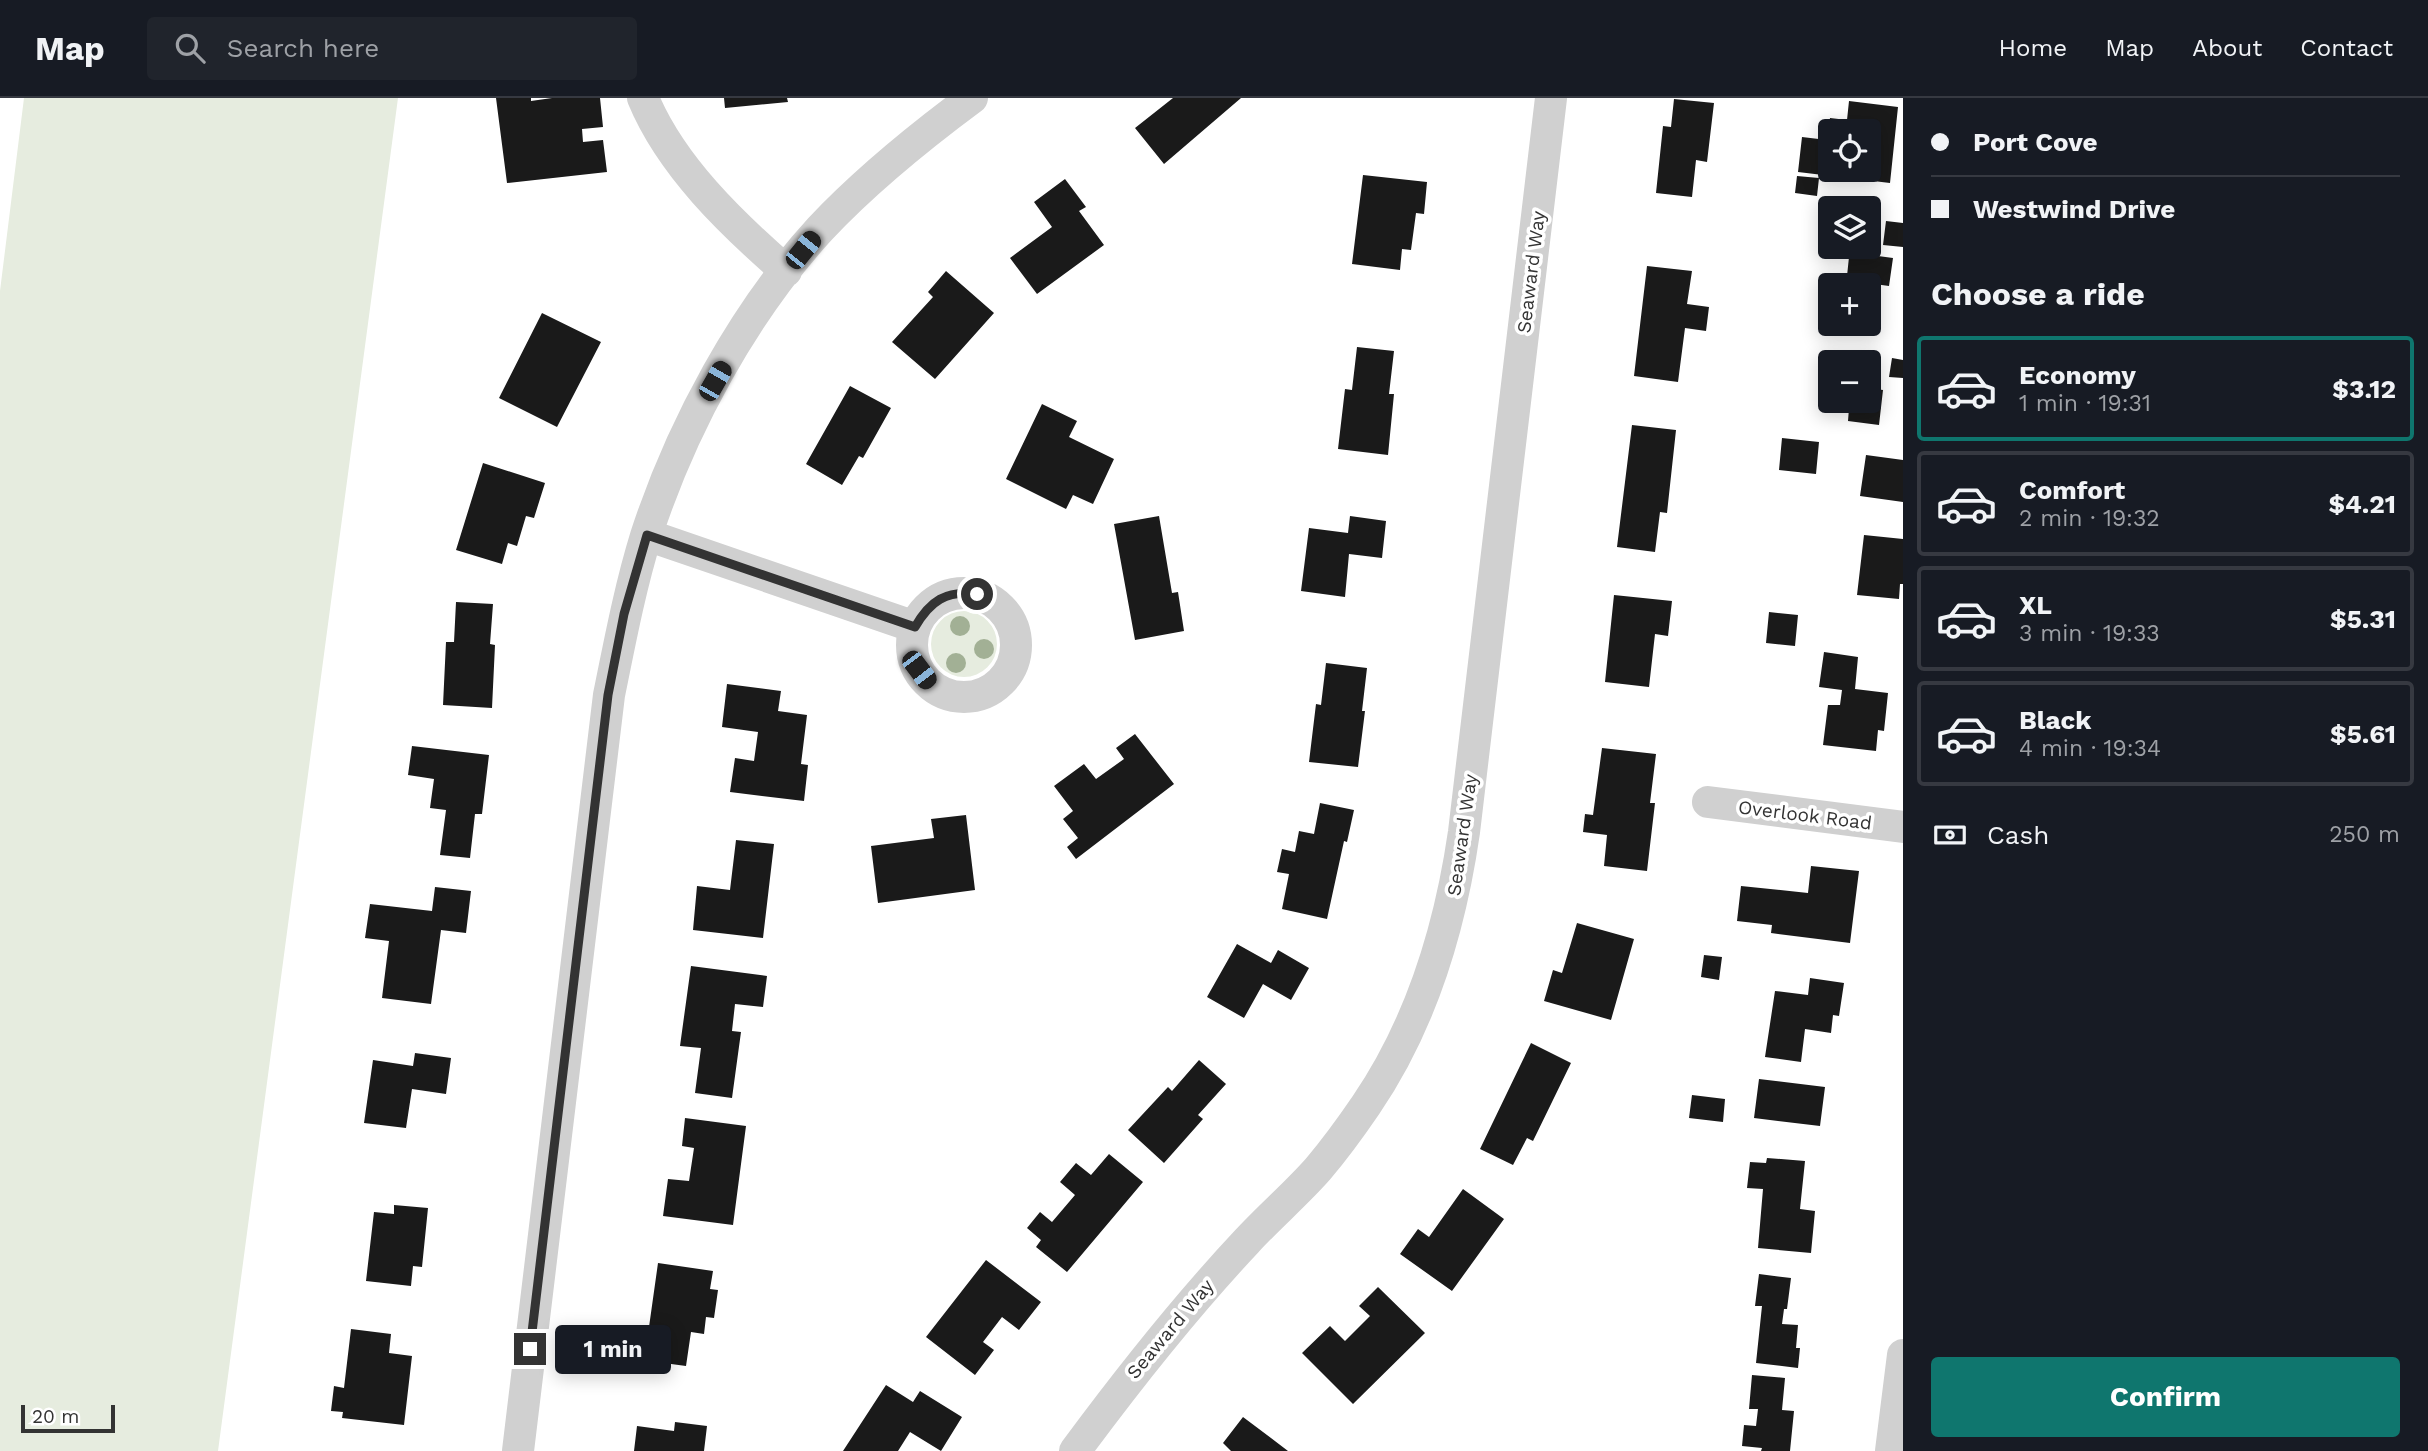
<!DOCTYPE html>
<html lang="en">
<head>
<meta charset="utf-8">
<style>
	:root { --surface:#171b24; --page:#20242c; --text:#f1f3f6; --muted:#9ea1a6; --line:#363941; --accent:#0f766e }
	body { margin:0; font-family:"Work Sans",sans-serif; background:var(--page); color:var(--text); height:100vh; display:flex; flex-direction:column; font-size:26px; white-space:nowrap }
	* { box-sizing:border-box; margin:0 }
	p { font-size:23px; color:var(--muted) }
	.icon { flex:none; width:38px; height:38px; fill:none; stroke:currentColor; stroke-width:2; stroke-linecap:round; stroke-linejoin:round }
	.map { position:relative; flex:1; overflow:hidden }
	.panel { display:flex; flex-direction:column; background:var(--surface); width:525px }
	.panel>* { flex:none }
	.hud { display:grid; align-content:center; height:154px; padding:0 28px; background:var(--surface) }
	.controls { position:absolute; left:1818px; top:21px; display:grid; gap:14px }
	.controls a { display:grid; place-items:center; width:63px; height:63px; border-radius:7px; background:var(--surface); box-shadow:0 4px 18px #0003; font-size:35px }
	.scale { position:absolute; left:21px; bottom:18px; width:94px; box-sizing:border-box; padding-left:7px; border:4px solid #333; border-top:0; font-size:19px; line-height:24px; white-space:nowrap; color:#333; -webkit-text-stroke:5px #fff; paint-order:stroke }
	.end { position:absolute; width:32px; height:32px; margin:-16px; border:9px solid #333; background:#fff; box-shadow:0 0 0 4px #fff }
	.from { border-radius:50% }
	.bubble { position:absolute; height:49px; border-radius:7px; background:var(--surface); box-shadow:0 4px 18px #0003; font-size:23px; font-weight:700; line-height:49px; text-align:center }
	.car { position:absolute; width:21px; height:42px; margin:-21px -10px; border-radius:9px; box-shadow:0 0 5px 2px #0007; background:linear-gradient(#222 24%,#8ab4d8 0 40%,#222 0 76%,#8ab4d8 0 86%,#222 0) }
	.hud b { display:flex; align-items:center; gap:24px; height:66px; font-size:26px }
	.hud b+b { border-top:2px solid var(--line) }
	.hud i { width:18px; height:18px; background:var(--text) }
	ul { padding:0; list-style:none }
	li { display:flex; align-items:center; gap:21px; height:105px; margin:0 14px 10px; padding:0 14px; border:4px solid var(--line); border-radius:7px }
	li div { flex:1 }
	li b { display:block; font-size:26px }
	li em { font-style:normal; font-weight:700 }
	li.on { border-color:var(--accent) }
	li>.icon { width:63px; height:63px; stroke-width:1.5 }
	h2 { padding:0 28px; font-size:32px; line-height:84px }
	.pay { display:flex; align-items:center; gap:18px; height:77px; padding:0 28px; font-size:26px }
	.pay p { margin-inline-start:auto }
	.cta { display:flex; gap:14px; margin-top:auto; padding:14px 28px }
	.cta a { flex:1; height:80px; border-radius:7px; background:var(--accent); color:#fff; font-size:28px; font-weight:700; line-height:80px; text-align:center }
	header { display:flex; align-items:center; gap:42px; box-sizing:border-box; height:98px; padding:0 35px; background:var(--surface); border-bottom:2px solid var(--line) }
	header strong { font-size:33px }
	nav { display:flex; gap:38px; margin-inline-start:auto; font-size:24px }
	.search { width:490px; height:63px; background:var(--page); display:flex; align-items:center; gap:18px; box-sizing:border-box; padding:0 24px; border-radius:7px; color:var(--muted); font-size:26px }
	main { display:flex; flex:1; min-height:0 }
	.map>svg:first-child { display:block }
</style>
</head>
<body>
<header>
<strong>Map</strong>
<div class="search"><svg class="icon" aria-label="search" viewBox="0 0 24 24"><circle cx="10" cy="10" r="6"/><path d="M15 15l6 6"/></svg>Search here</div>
<nav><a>Home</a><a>Map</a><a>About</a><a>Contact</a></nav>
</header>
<main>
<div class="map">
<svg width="1903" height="1353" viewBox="0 0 1903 1353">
	<rect width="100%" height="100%" fill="#fff"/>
	<path fill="#e6ecdf" d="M24,0H398L218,1353H0V193Z
		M931 546a33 33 0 1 1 66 0a33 33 0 1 1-66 0Z"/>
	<path fill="#1a1a1a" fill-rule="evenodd" d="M496,0H531V3L552,0H600L603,29L582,31L583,44L603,42L607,74L507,85Z
		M724,0H787L788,4L725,10Z
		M1173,0H1241L1164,66L1135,30Z
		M1674,1L1714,5L1707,64L1696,62L1692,99L1656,95L1663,28L1671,29Z
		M1849,3L1898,9L1890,85L1798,74L1802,39L1827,42L1830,20L1847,22ZM1830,33H1869V72H1830Z
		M1363,77L1427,84L1424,116L1416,115L1411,152L1402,151L1400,172L1352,166Z
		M1797,78L1819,80L1817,98L1795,95Z
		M1065,81L1086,109L1079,113L1104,147L1037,196L1010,160L1052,129L1034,104Z
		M1886,123L1903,125V149L1883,147Z
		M1863,156L1893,160L1889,188L1860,184L1861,180L1847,178L1849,159L1863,161Z
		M1647,168L1692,173L1687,206L1709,209L1706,233L1685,230L1678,284L1634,278Z
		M946,173L994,215L935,281L892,244L933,199L928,194Z
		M542,215L601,244L557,329L499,300Z
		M1357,249L1394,253L1389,296H1394L1388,357L1338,351L1345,291L1352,292Z
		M1892,260L1903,262V280L1889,279Z
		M850,288L891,310L863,360L859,358L842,387L806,366Z
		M1869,290L1883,292L1879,327L1848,323L1849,310L1835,308L1836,303H1869Z
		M1042,306L1077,323L1069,339L1114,361L1093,406L1073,397L1066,411L1006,381Z
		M1632,327L1676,332L1667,415L1660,414L1655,454L1617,449Z
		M1782,340L1819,344L1816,376L1779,372Z
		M1866,357L1903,362V404L1860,398Z
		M483,365L545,385L534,420L526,418L517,448L508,445L502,466L456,452Z
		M1159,418L1172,495L1178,494L1184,533L1135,542L1114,426Z
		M1350,418L1386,423L1382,460L1349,456L1345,499L1301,493L1309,430L1348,435Z
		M1864,437L1903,441V486H1900L1899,501L1857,497Z
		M1614,497L1672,503L1668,538L1655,536L1649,589L1605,584Z
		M456,504L493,506L490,546L495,547L492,610L443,607L446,544H454Z
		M1769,514L1798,517L1795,548L1766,545Z
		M1824,554L1858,559L1855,591L1888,595L1884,633L1878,632L1876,653L1823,647L1828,607H1840L1842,592L1819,589Z
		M1326,565L1367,570L1362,613H1365L1358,669L1309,664L1316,606L1321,607Z
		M727,586L781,593L778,613L807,617L801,666L808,667L804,703L730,694L735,660L754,663L758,634L722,629Z
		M1135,636L1174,686L1076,761L1067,749L1078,740L1063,721L1073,713L1054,688L1084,666L1096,681L1124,661L1116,650Z
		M412,648L489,657L482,716H475L470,760L440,757L446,712L430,710L434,681L408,677Z
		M1602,650L1656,656L1650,705H1655L1647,773L1604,768L1607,737L1583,734L1585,716L1593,717Z
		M1320,705L1354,712L1347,744L1344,743L1327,821L1282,811L1289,776L1277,774L1282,751L1295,754L1299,733L1314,736Z
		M966,717L975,792L878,805L871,748L934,740L931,721Z
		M736,742L774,746L763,840L693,832L697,788L730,792Z
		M1811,768L1859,773L1850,845L1771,835L1772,827L1737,823L1741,788L1808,795Z
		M435,789L471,793L466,835L441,832L431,906L382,900L389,843L365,840L370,806L432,813Z
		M1577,825L1634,841L1611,922L1544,903L1553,872L1562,875Z
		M1237,846L1271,865L1278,852L1309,870L1291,902L1263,886L1244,920L1207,899Z
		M1704,857L1722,859L1719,882L1701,879Z
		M691,868L767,878L763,909L735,906L732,933L741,934L732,1000L695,995L701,950L680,948Z
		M1810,880L1844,885L1839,918L1833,917L1831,935L1805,931L1801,964L1765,959L1775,893L1808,897Z
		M1531,945L1571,965L1533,1043L1527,1040L1513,1067L1480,1051Z
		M415,955L451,960L446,996L412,991L406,1030L364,1025L373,962L413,968Z
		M1199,962L1226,986L1198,1017L1203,1021L1164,1065L1128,1032L1168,989L1172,993Z
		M1759,981L1825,989L1820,1028L1754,1020Z
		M1692,997L1725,1001L1723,1024L1689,1020Z
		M685,1020L746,1028L733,1127L663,1118L668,1081L689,1083L694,1050L682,1048Z
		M1109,1056L1143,1084L1067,1174L1036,1149L1041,1142L1027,1130L1040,1114L1052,1124L1075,1097L1060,1084L1076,1065L1091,1077Z
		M1767,1060L1805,1063L1800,1111L1815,1113L1811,1155L1758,1150L1763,1091L1747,1090L1750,1064L1766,1065Z
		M1463,1091L1504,1121L1452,1193L1400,1156L1418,1131L1429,1139Z
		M394,1107L428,1110L422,1169L413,1168L411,1188L366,1183L374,1114L394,1116Z
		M986,1162L1041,1204L1019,1232L1002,1219L983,1244L994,1252L975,1277L926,1239Z
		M658,1165L713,1173L710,1191L718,1192L714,1220L706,1219L704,1236L691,1234L686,1268L649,1263L653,1229H649Z
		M1759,1176L1791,1180L1787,1211H1784L1782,1226L1798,1227L1796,1250H1800L1798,1270L1756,1265L1762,1208H1755Z
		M1378,1189L1425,1235L1353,1306L1302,1255L1330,1228L1345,1243L1370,1218L1359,1208Z
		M351,1231L391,1236L389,1255L412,1258L404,1327L342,1320L343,1314L331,1313L334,1288L344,1290Z
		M1752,1277L1785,1280L1782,1312L1794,1313L1790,1353H1761L1762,1350L1742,1348L1744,1327L1756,1328L1758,1311H1749Z
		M886,1287L913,1304L920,1293L962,1319L941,1353L910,1334L898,1353H843Z
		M1243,1319L1259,1331L1288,1353H1231L1223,1345Z
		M675,1324L707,1328L704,1353H634L637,1328L674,1333Z"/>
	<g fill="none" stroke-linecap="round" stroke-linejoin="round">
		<path stroke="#d0d0d0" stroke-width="32" d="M643,0C671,68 732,126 786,173
			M647,437L915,529
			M912 547a52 52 0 1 1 104 0a52 52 0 1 1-104 0Z
			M1708,704L1903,729
			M518,1353L609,597C620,543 630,490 646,438C681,330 743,215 820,131C866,82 918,40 972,0
			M1075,1353C1129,1280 1185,1209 1247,1143C1270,1118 1296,1096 1318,1071C1335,1051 1351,1029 1366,1007C1422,925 1450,831 1464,734L1551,0
			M1891,1353L1903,1257"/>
	</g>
	<g fill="#a2b095">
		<circle cx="960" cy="528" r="10"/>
		<circle cx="984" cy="551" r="10"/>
		<circle cx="956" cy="565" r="10"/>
	</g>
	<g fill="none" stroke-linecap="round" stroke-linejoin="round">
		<path stroke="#333" stroke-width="9" d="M530,1251L608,597L624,516L647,437L915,529C930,503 946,492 977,496"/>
	</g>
	<g text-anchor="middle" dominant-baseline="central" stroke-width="7" stroke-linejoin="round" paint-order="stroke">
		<g font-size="19" fill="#333" stroke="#fff">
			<text transform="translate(1531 174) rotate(-83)">Seaward Way</text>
			<text transform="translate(1805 717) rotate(7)">Overlook Road</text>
			<text transform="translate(1462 737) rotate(-82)">Seaward Way</text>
			<text transform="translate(1170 1231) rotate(-50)">Seaward Way</text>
		</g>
	</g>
</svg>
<div class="controls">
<a><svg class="icon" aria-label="locate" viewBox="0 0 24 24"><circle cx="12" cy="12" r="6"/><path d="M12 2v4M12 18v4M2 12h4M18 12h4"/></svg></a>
<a><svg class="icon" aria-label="layers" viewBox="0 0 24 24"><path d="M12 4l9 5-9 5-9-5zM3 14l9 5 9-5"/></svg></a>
<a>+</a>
<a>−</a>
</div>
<div class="scale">20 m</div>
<i class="end from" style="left:977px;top:496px"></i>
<i class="end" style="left:530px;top:1251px"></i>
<div class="bubble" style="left:555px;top:1227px;width:116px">1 min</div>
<i class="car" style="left:803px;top:152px;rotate:39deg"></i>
<i class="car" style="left:715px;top:283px;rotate:30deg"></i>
<i class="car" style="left:919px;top:572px;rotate:143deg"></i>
</div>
<section class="panel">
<div class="hud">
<b><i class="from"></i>Port Cove</b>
<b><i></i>Westwind Drive</b>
</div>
<h2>Choose a ride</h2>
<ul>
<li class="on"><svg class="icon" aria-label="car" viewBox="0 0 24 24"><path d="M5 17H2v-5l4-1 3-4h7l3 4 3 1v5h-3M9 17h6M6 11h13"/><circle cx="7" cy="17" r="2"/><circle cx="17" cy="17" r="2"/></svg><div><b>Economy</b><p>1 min · 19:31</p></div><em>$3.12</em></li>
<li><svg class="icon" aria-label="car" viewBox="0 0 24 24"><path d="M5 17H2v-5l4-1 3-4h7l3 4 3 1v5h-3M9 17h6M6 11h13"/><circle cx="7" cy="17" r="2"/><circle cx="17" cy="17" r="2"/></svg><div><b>Comfort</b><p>2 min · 19:32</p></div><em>$4.21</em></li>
<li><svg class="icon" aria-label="car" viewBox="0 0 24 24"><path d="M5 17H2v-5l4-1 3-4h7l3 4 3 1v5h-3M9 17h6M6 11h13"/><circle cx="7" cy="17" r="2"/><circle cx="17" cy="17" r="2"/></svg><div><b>XL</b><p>3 min · 19:33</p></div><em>$5.31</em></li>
<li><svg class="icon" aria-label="car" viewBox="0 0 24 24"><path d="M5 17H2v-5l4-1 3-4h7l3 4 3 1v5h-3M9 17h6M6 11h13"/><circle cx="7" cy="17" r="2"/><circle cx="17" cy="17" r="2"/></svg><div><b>Black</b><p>4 min · 19:34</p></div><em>$5.61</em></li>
</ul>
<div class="pay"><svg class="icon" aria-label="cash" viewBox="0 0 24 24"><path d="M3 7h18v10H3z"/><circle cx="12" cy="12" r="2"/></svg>Cash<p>250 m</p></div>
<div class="cta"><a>Confirm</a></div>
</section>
</main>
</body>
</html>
